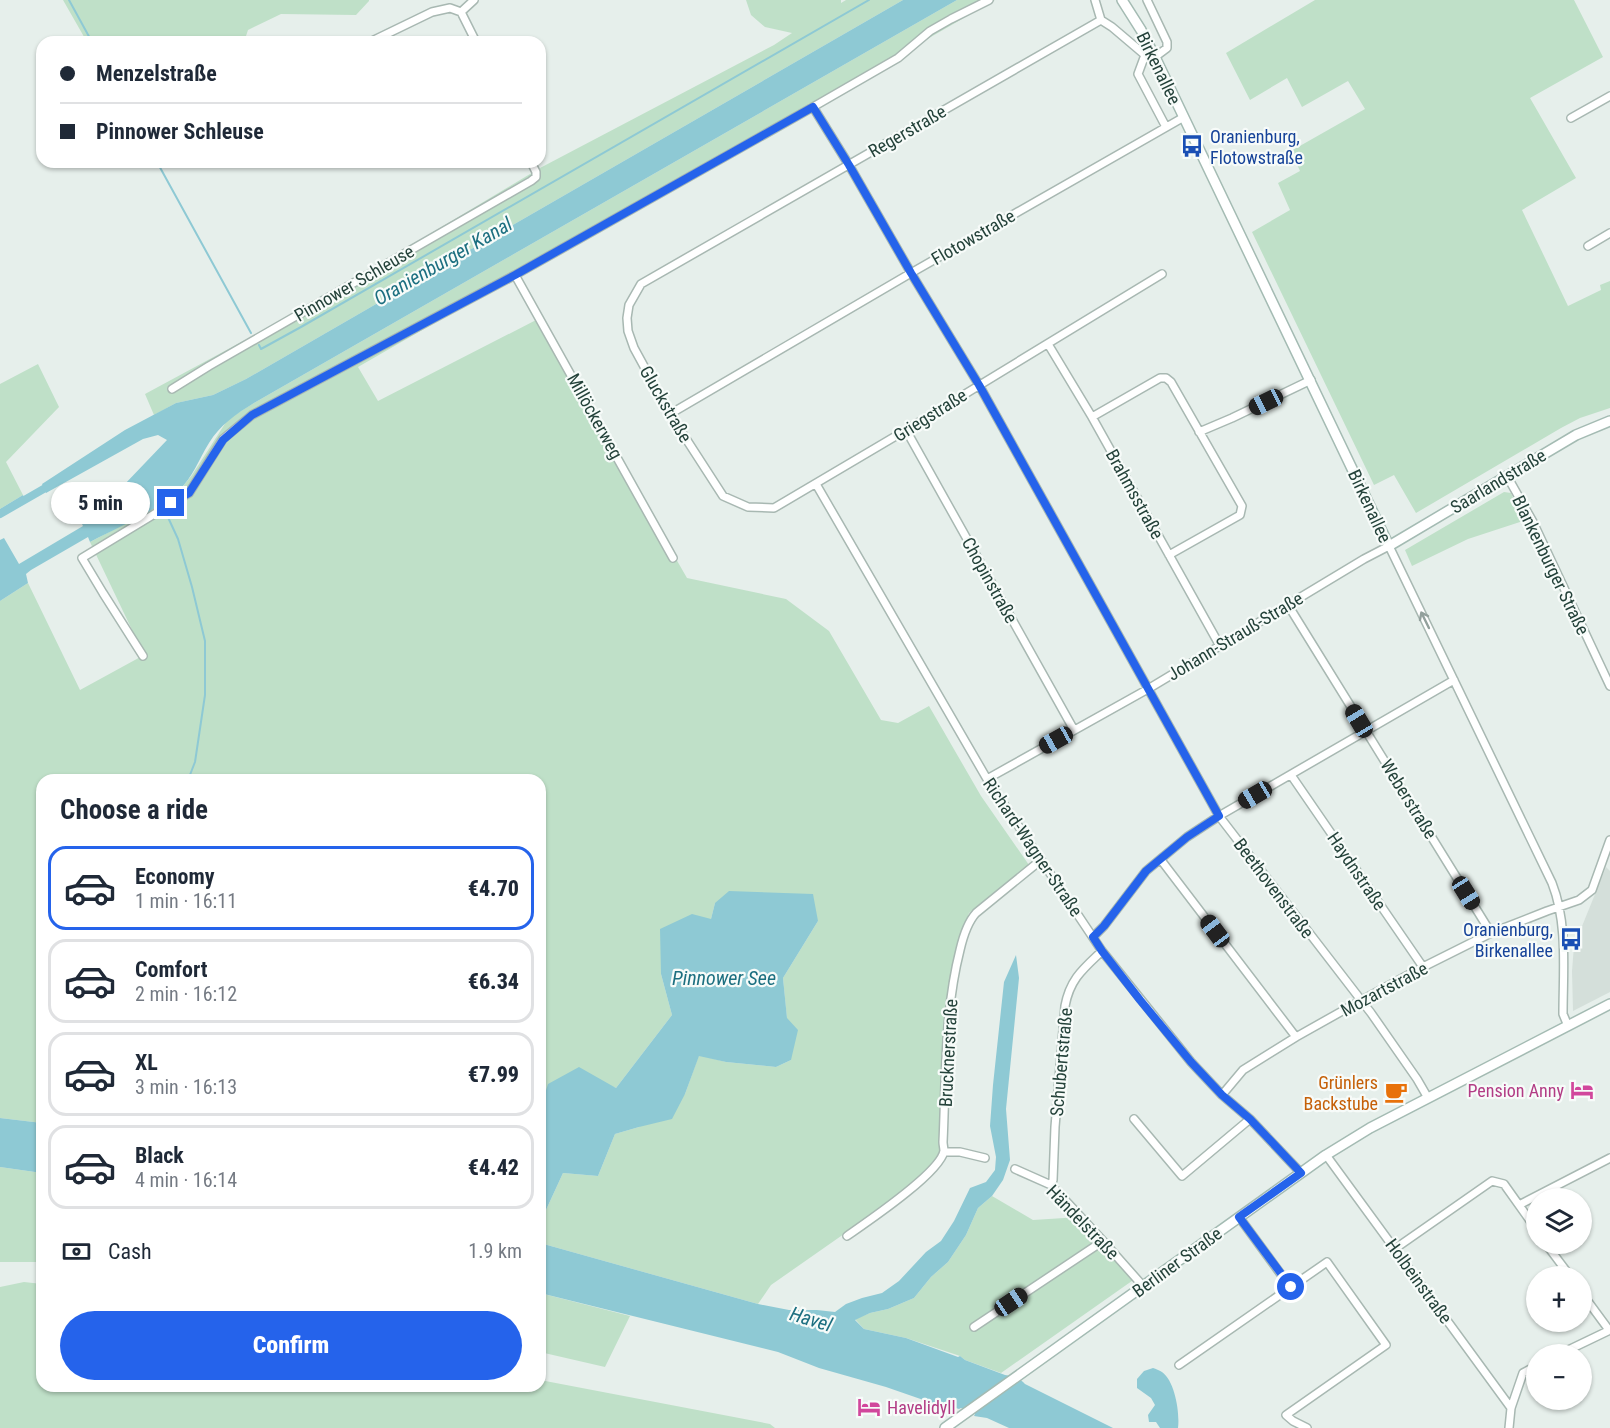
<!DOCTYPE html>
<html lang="en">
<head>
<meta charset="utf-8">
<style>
	:root { --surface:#fff; --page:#f6f6f7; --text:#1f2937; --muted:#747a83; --line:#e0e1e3; --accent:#2563eb }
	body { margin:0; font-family:"Roboto Condensed",sans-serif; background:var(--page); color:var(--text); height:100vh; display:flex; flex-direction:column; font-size:22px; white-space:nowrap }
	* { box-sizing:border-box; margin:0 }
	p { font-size:20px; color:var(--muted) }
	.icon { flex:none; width:33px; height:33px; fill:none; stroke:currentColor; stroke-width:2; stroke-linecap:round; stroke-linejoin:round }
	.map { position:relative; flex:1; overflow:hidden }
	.side { position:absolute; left:36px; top:774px; width:510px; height:618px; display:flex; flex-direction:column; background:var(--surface); border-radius:18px; box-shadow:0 2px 4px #0004 }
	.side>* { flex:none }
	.hud { position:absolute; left:36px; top:36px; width:510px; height:132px; border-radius:18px; box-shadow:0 2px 4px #0004; display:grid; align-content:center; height:132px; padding:0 24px; background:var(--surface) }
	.buttons { position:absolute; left:1526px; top:1188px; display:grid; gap:12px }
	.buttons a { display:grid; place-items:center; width:66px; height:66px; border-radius:50%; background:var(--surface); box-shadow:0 2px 4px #0004; font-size:30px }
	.end { position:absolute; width:27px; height:27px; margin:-14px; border:8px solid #2563eb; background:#fff; box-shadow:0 0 0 3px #fff }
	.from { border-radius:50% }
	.bubble { position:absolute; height:42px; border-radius:21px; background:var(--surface); box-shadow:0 2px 4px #0004; font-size:20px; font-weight:800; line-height:42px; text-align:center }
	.car { position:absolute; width:18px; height:36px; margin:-18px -9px; border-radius:8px; box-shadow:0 0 4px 2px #0007; background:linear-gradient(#222 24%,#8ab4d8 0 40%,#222 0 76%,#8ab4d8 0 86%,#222 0) }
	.hud b { display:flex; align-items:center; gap:21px; height:57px; font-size:22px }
	.hud b+b { border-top:2px solid var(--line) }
	.hud i { width:15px; height:15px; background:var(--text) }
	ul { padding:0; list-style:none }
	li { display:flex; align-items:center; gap:18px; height:84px; margin:0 12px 9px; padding:0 12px; border:3px solid var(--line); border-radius:18px }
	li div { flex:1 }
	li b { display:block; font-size:22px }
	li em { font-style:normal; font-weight:800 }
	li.active { border-color:var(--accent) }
	li>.icon { width:54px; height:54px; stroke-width:1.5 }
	h2 { padding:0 24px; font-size:27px; line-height:72px }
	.pay { display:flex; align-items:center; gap:15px; height:66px; padding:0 24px; font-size:22px }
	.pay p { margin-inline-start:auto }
	.action { display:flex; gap:12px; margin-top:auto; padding:12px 24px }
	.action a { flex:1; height:69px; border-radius:36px; background:var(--accent); color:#fff; font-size:24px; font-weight:800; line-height:69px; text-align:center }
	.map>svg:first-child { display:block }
</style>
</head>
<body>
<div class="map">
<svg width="1610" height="1428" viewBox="0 0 1610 1428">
	<rect width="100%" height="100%" fill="#e6efeb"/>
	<path fill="#d4dfda" d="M1606,867L1610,871V992L1573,1011L1572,971L1574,946Z"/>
	<path fill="#bfe0c8" d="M63,0H369V1L356,15L281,14L248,30L244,42H87Z
		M746,0H841V3L846,0H903L246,379L213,395L176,403L154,415L145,394L245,340L263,334L540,168L774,45L792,33L765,27L751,15Z
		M957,0H995L358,367L378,401L538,319L687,578L786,599L829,631L881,720L898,723L929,706L981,796L1029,865L969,913L951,969L944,1039L940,1149L935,1162L894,1199L771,1285L758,1304L540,1243V1223L563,1173L598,1176L615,1134L639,1127L685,1094L699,1055L726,1062L776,1067L791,1060L783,978L818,921L715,903L711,919L661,974L672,1015L616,1088L606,1084L540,1115V780H42V1123L0,1118V601L28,583L80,690L144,655L90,542L149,511L180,490L192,475L228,419L254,403Z
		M1315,0H1574L1603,57L1530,98L1576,178L1522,210L1568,306L1601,290L1600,285L1610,281V408L1580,418L1561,428L1416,513L1394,475L1374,485L1252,232L1290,210L1278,183L1300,171L1291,151L1365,109L1348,81L1302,107L1287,78L1250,100L1226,53Z
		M38,364L59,407L6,462L23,495L0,509V384Z
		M1504,492L1511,493L1523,521L1468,539L1412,566L1405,550Z
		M0,1167L42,1173V1262H0Z
		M992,1196L1033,1220L1080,1217L1139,1276L1001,1373L965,1360L960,1356L906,1338L864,1329L855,1319L870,1313L888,1309L914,1298L931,1277L948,1262L966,1235L978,1208Z
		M24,1282L42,1284V1386H540V1380L770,1424L775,1428H0V1287Z
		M540,1293L630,1316L605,1367L540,1352Z"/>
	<path fill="#8ec9d4" d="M903,0H957L254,403C236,414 220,425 209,443C199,459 193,477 179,490C154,513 120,526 90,542L88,537L31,570L26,574L28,583L0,601V540L4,538L19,564L83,526L79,518L123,486L167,440L158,435L143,439L46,493L42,484L125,430L176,403L213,395L246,379Z
		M23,495L26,502L0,518V509Z
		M729,891L813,894L818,921L783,978L787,1018L798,1030L791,1060L776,1067L726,1062L699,1056L685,1094L672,1119L639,1127L615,1134L598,1176L563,1173L540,1223V1110L548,1084L579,1067L616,1088L672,1015L661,974L660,929L692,914L711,919L715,903Z
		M1016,955L1019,978L1006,1109L1010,1160L1003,1180L992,1196L978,1208L966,1235L948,1262L931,1277L914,1298L888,1309L870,1313L855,1320L864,1329L906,1338L958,1357L960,1356L965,1360L1005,1375C1012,1376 1020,1378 1025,1384L1113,1428H1009L987,1418L974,1416L975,1414L961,1408L959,1409C950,1406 942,1408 935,1404L886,1387L819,1368L778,1352L540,1293V1243L758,1304L789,1310H817L835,1312L846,1304L862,1298L882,1293L899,1281L926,1252L941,1241L954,1221L970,1188L986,1182L995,1170L996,1157L990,1126L993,1085L1004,982Z
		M0,1118L42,1123V1173L0,1167Z
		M1153,1368C1156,1369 1159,1370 1162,1372C1175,1381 1180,1413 1178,1428H1160L1156,1422H1149L1148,1415L1155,1405L1151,1398L1137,1388V1379L1144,1371Z"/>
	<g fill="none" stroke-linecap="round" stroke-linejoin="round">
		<path stroke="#8ec9d4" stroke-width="2" d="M69,0L92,42
			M157,162L251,333
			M259,345L261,349L301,327L869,0
			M166,513L178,539L192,587L205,641V695L195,762L188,780"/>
		<path stroke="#8ec9d4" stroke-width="8" d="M0,514L54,483"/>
		<g stroke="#a8b8b2" stroke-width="10">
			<path id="street" d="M1095,0L1101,20L1112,27L1145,55L1152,51
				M1147,0L1167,42V48L1155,57
				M461,12L474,0
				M1101,20L641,284L629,305L627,318L628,331L634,348L670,414L723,496L748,507L774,508L906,430L1162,274
				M370,42L432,12L450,8L461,12L476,42
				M1145,55L1138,74L1166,127
				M813,107L849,165L911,273L979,385L1219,816L1371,1013L1417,1079L1428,1098
				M1571,118L1610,96
				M1588,246L1610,233
				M515,275L673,558
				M1048,344L1092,417L1220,646
				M172,389L209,366L531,181L536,177V172L531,162
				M670,414L911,273L1184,117
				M1092,417L1160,378H1166L1171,382L1242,506L1240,515L1169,555
				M906,430L1074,730
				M1199,432L1232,418L1311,380
				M1507,476L1533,522L1610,686
				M816,484L987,779L1102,951L1191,1062L1222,1095L1250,1119L1301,1173
				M1288,605L1491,933
				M143,656L103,593L82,558L189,493L223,439L252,415L515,275L813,107L898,58L930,31L951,19L989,0
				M1291,775L1423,967
				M987,779L1148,689L1364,559L1389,546L1552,883C1568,924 1563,971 1563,1014L1568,1026
				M1161,860L1296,1037
				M1093,937L1104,926L1146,871L1187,837L1219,816L1454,680
				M1222,1095L1243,1070L1296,1037L1360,1001L1423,967L1491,933L1547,911L1579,900L1592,890L1610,840
				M1134,1119L1182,1176L1250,1119
				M944,1152H960L985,1158
				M1326,1155L1511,1408
				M1015,1169L1051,1185L1103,1241L1143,1286
				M1051,1185L1053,1180L1055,1127L1065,1006C1070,979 1083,969 1102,951
				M1519,1205L1610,1158
				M1239,1217L1291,1288
				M847,1236C867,1222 940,1173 944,1151C944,1148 943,1145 943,1142C946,1078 944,1013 960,950C963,937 967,923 976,913L1041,860
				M1546,1244L1570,1276
				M1396,1248L1492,1181L1504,1184L1536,1229
				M1581,1292L1609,1330
				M974,1327L1103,1241
				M1560,1354L1610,1330
				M1179,1365L1327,1262L1386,1345L1286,1415L1293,1421L1307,1428
				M1509,1428L1511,1408L1523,1373L1536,1366"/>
		</g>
		<g stroke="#a4bbb3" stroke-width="12">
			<path id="secondary" d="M1122,0L1141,30L1155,57L1389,546L1576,435L1610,421
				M945,1428L1326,1155L1370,1128L1610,1004"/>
		</g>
		<use href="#street" stroke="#fff" stroke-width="7"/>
		<use href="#secondary" stroke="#fff" stroke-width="9"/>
	</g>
	<defs><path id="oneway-shaft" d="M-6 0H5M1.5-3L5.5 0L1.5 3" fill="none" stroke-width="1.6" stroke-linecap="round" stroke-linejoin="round" transform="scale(1.5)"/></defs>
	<use stroke="#92a09c" href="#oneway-shaft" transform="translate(1425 620) rotate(-116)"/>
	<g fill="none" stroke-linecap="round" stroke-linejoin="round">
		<path stroke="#2563eb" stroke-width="8" d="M171,503L189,493L223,440L252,415L515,275L813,107L849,165L911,273L979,385L1219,816L1187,837L1146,871L1104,926L1093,937L1102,951L1140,1000L1191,1062L1222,1095L1250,1119L1301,1173L1239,1217L1291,1287"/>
	</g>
	<defs>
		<g id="bus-bare" transform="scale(1.8)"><path d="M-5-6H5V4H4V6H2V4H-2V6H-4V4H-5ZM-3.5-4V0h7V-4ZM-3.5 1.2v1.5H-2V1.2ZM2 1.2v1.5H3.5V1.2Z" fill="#1a4fb4" stroke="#f7fbf9" stroke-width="2.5" paint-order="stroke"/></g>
		<g id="hotel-bare" transform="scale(1.8)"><path d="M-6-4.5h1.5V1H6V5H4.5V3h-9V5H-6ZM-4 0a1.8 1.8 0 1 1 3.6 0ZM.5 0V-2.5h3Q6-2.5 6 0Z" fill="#d1479c" stroke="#f7fbf9" stroke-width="2.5" paint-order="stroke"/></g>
		<g id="cafe-bare" transform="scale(1.8)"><path d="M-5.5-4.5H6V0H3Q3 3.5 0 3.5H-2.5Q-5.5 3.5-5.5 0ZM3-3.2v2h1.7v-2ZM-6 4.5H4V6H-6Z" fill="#e8710a" stroke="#f7fbf9" stroke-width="2.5" paint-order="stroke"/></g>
	</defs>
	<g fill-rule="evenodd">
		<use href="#bus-bare" x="1192" y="146"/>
		<use href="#bus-bare" x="1571" y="939"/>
		<use href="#hotel-bare" x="1582" y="1090"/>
		<use href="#cafe-bare" x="1396" y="1092"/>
		<use href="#hotel-bare" x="869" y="1407"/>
	</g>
	<g text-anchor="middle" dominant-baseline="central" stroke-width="4.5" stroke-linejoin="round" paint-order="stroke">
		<g font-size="18" fill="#24423a" stroke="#f7fbf9">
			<text transform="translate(1159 68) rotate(64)">Birkenallee</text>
			<text transform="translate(907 131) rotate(-30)">Regerstraße</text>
			<text transform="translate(973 237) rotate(-30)">Flotowstraße</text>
			<text transform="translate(354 283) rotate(-30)">Pinnower Schleuse</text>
			<text transform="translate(666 404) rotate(60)">Gluckstraße</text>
			<text transform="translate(930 415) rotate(-32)">Griegstraße</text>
			<text transform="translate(595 416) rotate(61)">Millöckerweg</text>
			<text transform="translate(1498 481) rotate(-31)">Saarlandstraße</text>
			<text transform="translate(1135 494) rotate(61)">Brahmsstraße</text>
			<text transform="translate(1370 506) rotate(65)">Birkenallee</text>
			<text transform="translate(1551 565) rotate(64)">Blankenburger Straße</text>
			<text transform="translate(990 580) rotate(61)">Chopinstraße</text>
			<text transform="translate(1235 636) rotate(-31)">Johann-Strauß-Straße</text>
			<text transform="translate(1409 799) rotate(58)">Weberstraße</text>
			<text transform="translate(1033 847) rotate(56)">Richard-Wagner-Straße</text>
			<text transform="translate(1357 871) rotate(56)">Haydnstraße</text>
			<text transform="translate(1274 888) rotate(53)">Beethovenstraße</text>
			<text transform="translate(1384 989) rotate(-28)">Mozartstraße</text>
			<text transform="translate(948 1053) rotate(-87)">Brucknerstraße</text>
			<text transform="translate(1061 1062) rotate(-85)">Schubertstraße</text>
			<text transform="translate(1083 1222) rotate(46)">Händelstraße</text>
			<text transform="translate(1177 1262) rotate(-36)">Berliner Straße</text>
			<text transform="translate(1419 1281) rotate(54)">Holbeinstraße</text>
		</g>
		<g font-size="18" fill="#164399" stroke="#f7fbf9" text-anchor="start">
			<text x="1210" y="136">Oranienburg,<tspan x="1210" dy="21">Flotowstraße</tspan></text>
			<text x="1553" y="929" text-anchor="end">Oranienburg,<tspan x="1553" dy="21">Birkenallee</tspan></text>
		</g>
		<g font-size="18" fill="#c56008" stroke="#f7fbf9" text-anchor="end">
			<text x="1378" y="1082">Grünlers<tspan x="1378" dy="21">Backstube</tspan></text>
		</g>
		<g font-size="18" fill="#b23c85" stroke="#f7fbf9" text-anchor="end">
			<text x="1564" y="1090">Pension Anny</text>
			<text x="887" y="1407" text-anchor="start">Havelidyll</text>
		</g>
		<g font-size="20" font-style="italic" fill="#1c6f80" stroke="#f7fbf9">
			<text transform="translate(443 261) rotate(-30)">Oranienburger Kanal</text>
			<text x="724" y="978">Pinnower See</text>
			<text transform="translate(811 1319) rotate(17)">Havel</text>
		</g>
	</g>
</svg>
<div class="buttons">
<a><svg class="icon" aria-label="layers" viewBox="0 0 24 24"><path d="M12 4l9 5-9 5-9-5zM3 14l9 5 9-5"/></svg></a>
<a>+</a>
<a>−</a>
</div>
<i class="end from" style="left:1291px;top:1287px"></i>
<i class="end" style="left:171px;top:503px"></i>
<div class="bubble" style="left:51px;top:482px;width:99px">5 min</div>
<i class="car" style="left:1266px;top:402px;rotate:244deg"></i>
<i class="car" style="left:1359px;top:721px;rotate:329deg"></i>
<i class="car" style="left:1056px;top:740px;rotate:241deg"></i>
<i class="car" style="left:1255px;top:795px;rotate:240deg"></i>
<i class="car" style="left:1466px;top:893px;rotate:148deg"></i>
<i class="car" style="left:1215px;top:931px;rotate:323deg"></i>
<i class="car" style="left:1011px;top:1302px;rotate:56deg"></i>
<div class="hud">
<b><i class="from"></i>Menzelstraße</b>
<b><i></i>Pinnower Schleuse</b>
</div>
<section class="side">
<h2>Choose a ride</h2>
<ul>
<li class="active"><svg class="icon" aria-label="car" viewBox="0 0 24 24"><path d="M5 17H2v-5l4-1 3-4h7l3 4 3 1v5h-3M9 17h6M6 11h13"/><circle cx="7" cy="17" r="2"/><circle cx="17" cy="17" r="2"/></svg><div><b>Economy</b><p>1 min · 16:11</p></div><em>€4.70</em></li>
<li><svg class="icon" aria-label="car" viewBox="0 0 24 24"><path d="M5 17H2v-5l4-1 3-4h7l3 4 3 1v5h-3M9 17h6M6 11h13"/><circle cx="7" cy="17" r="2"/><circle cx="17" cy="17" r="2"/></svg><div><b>Comfort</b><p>2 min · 16:12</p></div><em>€6.34</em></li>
<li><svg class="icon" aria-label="car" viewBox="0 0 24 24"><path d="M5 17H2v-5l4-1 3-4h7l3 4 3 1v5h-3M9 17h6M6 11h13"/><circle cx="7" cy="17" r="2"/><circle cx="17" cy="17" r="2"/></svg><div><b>XL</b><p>3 min · 16:13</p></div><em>€7.99</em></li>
<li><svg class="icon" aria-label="car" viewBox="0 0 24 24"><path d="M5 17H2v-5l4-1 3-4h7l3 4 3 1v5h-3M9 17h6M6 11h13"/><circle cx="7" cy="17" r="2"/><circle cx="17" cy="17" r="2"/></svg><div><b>Black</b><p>4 min · 16:14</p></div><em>€4.42</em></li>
</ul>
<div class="pay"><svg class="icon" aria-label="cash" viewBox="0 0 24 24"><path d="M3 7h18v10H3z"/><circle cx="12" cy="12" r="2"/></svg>Cash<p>1.9 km</p></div>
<div class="action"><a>Confirm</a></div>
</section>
</div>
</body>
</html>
